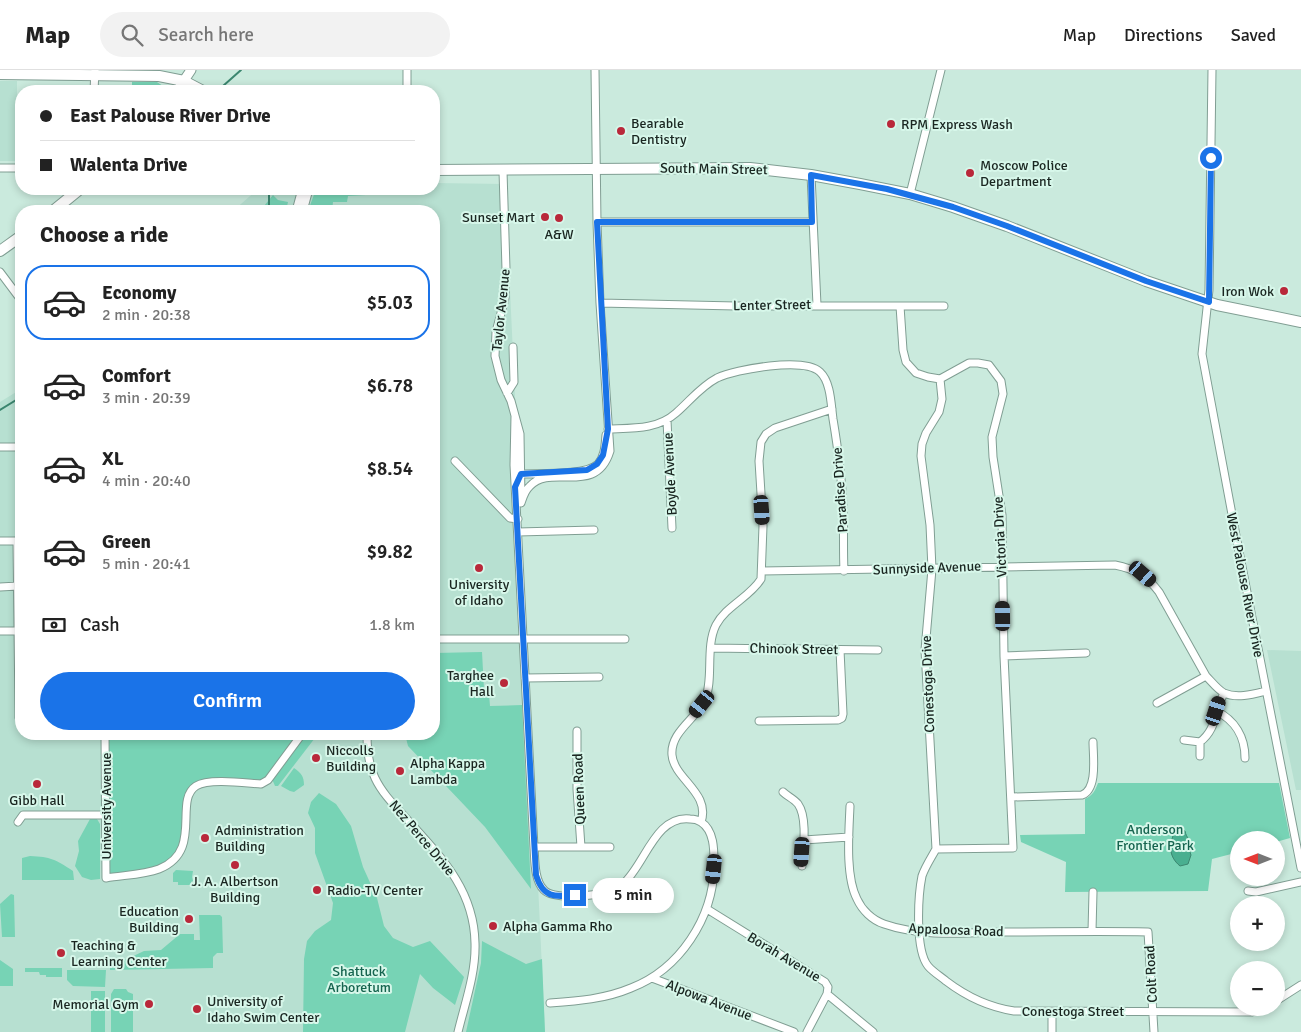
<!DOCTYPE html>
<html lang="en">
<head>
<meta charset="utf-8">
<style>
	:root { --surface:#fff; --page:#f2f2f2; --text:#222; --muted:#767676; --line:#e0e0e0; --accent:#1a73e8 }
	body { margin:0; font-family:Signika,sans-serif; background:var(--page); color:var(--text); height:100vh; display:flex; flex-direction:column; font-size:19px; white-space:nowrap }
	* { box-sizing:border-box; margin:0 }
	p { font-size:16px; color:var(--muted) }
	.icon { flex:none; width:28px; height:28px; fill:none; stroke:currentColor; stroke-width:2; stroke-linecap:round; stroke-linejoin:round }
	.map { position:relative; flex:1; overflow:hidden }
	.details { position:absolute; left:15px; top:135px; width:425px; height:535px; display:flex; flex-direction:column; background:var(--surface); border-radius:20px; box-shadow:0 2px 8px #0003 }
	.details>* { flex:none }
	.hud { position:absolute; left:15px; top:15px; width:425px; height:110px; border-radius:20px; box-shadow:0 2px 8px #0003; display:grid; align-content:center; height:110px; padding:0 25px; background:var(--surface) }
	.needle { width:32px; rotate:270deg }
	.buttons { position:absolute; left:1230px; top:761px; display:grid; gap:10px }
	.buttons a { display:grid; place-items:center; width:55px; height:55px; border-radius:50%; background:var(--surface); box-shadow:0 2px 8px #0003; font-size:25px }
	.end { position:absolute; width:22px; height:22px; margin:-11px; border:6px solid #1a73e8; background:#fff; box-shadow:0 0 0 2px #fff }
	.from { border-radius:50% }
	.bubble { position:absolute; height:35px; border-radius:18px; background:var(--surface); box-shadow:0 2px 8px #0003; font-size:16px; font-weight:600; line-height:35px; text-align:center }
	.car { position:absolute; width:15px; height:30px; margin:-15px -8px; border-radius:6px; box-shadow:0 0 4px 1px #0007; background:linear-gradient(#222 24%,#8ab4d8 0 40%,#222 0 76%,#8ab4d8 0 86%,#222 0) }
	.hud b { display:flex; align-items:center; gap:18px; height:48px; font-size:19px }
	.hud b+b { border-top:1px solid var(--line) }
	.hud i { width:12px; height:12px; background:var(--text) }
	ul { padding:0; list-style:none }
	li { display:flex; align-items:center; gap:15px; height:75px; margin:0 10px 8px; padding:0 15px; border:2px solid transparent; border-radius:20px }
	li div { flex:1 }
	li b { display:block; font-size:19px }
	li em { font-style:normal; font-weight:600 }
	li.selected { border-color:var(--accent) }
	li>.icon { width:45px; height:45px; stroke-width:1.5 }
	h2 { padding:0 25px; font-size:22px; line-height:60px }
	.pay { display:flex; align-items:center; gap:12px; height:55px; padding:0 25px; font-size:19px }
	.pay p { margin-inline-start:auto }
	.action { display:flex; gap:10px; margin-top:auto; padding:10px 25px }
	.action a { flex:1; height:58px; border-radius:30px; background:var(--accent); color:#fff; font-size:20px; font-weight:600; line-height:58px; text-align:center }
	header { display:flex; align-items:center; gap:30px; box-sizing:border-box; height:70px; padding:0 25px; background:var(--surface); border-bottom:1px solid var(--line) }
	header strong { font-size:24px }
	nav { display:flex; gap:28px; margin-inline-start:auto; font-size:18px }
	.search { width:350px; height:45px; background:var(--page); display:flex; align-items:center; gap:12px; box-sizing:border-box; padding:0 18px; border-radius:28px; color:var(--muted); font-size:19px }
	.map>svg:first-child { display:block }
</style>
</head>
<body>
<header>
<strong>Map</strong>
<div class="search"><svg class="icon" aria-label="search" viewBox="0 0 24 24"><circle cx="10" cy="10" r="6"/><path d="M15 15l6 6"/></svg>Search here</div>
<nav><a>Map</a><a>Directions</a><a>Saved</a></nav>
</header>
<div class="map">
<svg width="1301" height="962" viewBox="0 0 1301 962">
	<rect width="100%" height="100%" fill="#caeadd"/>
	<path fill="#b7e0d1" d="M0,11H17V91H0Z
		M434,113L505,114L545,962H0V332L21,319V664H434V141H233L258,119H434Z
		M1267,580L1301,581V720H1296Z"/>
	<path fill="#77d3b5" d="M132,12H157L163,16L164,21H132Z
		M316,119H366V125L348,126L347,132H333L332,141H308Z
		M273,125L278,130L288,132L286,141H260Z
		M482,582L484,619L489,624L490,636L522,635L531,819L485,757L408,676L405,664H434V583Z
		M105,664H302L261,714H200L188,725L181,780L159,799L106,808Z
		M306,664H318L278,716H275L272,709Z
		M294,698C301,703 304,706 304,715L294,722L290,721L281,716Z
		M1098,713H1279L1290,768L1276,772V770H1239V782L1212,789L1208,821L1065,822L1066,792L1021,772L1020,765L1085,764V729C1093,725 1095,721 1098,713Z
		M319,723L336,734L351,756L363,797L377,828L384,856L393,868L413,877L430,871L464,907L455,935L433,918L420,904L405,962H303L304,889L307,871L315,861L331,850L333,833L315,783V758L308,743L311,732Z
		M90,749H97L100,754V809L91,810L82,807L75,796L79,781L78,771Z
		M30,786C51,787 55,789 73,801L74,810H22V788Z
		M176,800L193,801L192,807L193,811L191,812V815H178V812H173V803Z
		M11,824L14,825L15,867H2L0,834Z
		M199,845H220L222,847L223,883H217L213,887V898L110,900V889H127L144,881L161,880L180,864H194V870H200Z
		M482,871L526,894L542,889L545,962H466L481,893Z
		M0,890L13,899V916H0Z
		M25,898H62V907H46V905H40L39,902H25Z
		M67,900H106L105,917L73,916L67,910Z
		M114,919H126L128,922L133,924V962H111V924Z
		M91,921H105V962H91Z"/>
	<path fill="#49af90" stroke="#3b866f" d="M1181,759L1185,761C1186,768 1192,771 1192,779L1190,782L1191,785L1188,794L1180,796C1168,786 1169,774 1175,761Z"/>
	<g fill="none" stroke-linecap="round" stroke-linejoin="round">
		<path stroke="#3b866f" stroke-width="2" d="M219,21L223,16L241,0
			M265,141L269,136V119
			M0,340L21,327"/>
		<g stroke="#809e93" stroke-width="9">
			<path id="minor" d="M407,0V21
				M1212,0L1209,220L1202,284L1237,471L1301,798
				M94,21L95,0
				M0,98H21
				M503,101L506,199L505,228L496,262L495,286L501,310L511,331L520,364L521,429
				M811,105L817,235
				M910,124L941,0
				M296,141L302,119
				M303,141L309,119
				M597,152H812
				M0,202L21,230
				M600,233L736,236H944
				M900,236L903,280L906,292L916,303L928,307L940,309L969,293H978L989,295L1001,311L1003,324L992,367L993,387L1002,445L1004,586L1013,778L936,779
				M940,309L942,329L939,342L926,363L922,374L921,386L930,455L932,499L925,580L936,779C931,788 925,797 922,806C918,826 915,880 928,896C933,902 940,906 946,911C967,927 988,937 1014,941L1252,942L1266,938
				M507,323L514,312L513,277
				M515,346L514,395L534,777C535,790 534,810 544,820C553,830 597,826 610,821C614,820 619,817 623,814C645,795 655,745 690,749C693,749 698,750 701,752C715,761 714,782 714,797C713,848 680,899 631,918C605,929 578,931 550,933
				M667,350L672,458
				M608,359C632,358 657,360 676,343C690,331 700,317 717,308C736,299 804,287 820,302C831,312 831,335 833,349C838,379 842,409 843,439C844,460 843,480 844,501
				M0,377H21
				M455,391L510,448L518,449
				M521,404C539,403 585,406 598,394C605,386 605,375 606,365
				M521,433C523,427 525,420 530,416C551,393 596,427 610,381L600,233L597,152L595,0
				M518,462L594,460
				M0,471H21
				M17,471L19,644V648L21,649
				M762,501L1115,495C1135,499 1147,506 1159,522L1206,606C1211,611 1218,620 1224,623C1237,629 1254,624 1266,621
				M0,517L18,516
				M0,561H21
				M434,569H625
				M711,578L878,580
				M1004,586L1086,583
				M525,608L599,607
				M1157,633L1206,606
				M1216,641C1235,650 1245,667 1245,688
				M759,651L838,650L842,648L843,644L840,580
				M577,661V719L581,777
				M105,664L106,808C123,805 143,805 159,799C204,781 173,731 196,716C209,708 245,713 261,714L268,710L302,664
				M367,664C367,679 368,694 375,708C382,723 394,735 405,747C439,785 474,818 475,873C476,903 465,933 458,962
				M1184,670L1200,672C1217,659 1214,642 1224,623
				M1200,672V686
				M783,722C787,726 794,729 798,734C808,748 803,780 802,796
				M1012,727L1082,725C1098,719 1093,686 1093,672
				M850,736C849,761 845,806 857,829C862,840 872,850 884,854C921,867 965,863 1004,862C1052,862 1100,861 1148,862L1154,962
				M18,752L23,745H105
				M701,752C711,723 674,709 672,685C670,662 696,649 705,630C714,609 705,577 716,555C726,536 750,527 761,509L763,456L759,391L761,372L766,364L775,358L832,339
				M804,770L849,767
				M534,777H610
				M1248,821L1256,822L1301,812
				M707,839L825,912L828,917L827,924L873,962
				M1092,861L1093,822
				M652,908L794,962
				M1276,931L1301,915
				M1052,942V962
				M807,962L827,924"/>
		</g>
		<g stroke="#809e93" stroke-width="11">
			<path id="major" d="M177,21L191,0"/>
		</g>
		<g stroke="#809e93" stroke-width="12">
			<path id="highway" d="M0,4L159,6L184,11L203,21
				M434,100L750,98L811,105L860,114L910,124L953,137L1007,156L1146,211L1217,235L1301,252
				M53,141L80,119
				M0,181L21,166"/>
		</g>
		<use href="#minor" stroke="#fff" stroke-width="7"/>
		<use href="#major" stroke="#fff" stroke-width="9"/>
		<use href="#highway" stroke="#fff" stroke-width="10"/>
	</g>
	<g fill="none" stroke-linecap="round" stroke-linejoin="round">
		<path stroke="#1a73e8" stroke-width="6" d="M575,825C554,827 543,828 536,805L515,417L521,404L587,400L597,394L603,385L608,359L597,152H812L811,105L887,119L953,137L1007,156L1146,211L1209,232L1211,88"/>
	</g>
	<g fill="#b9283a" stroke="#d7f7ea" stroke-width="2">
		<circle cx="891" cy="54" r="5"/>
		<circle cx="621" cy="61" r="5"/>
		<circle cx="970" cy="103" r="5"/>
		<circle cx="545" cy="147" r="5"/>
		<circle cx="559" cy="148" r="5"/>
		<circle cx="1284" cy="221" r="5"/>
		<circle cx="479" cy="498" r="5"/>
		<circle cx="504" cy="613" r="5"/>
		<circle cx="316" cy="688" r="5"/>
		<circle cx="400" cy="701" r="5"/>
		<circle cx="37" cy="714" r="5"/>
		<circle cx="205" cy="768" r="5"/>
		<circle cx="235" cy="795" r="5"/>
		<circle cx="317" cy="820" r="5"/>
		<circle cx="189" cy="849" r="5"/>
		<circle cx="493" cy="856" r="5"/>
		<circle cx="61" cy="883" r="5"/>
		<circle cx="149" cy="934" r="5"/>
		<circle cx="197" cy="939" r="5"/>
	</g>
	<g text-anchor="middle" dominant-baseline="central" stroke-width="4" stroke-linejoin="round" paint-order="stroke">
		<g font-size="14" fill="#1a2621" stroke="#d7f7ea" text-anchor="start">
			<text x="631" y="53">Bearable<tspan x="631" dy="16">Dentistry</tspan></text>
			<text x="901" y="54">RPM Express Wash</text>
			<text x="980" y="95">Moscow Police<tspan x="980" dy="16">Department</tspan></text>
			<text x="535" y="147" text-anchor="end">Sunset Mart</text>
			<text x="559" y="164" text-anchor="middle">A&amp;W</text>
			<text x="1274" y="221" text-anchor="end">Iron Wok</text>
			<text x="479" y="514" text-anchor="middle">University<tspan x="479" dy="16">of Idaho</tspan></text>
			<text x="494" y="605" text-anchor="end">Targhee<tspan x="494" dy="16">Hall</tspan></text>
			<text x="326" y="680">Niccolls<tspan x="326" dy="16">Building</tspan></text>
			<text x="410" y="693">Alpha Kappa<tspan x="410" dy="16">Lambda</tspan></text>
			<text x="37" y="730" text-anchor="middle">Gibb Hall</text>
			<text x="215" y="760">Administration<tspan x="215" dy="16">Building</tspan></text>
			<text x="235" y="811" text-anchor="middle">J. A. Albertson<tspan x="235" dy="16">Building</tspan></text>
			<text x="327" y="820">Radio-TV Center</text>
			<text x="179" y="841" text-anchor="end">Education<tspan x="179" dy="16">Building</tspan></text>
			<text x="503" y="856">Alpha Gamma Rho</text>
			<text x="71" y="875">Teaching &amp;<tspan x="71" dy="16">Learning Center</tspan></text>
			<text x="207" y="931">University of<tspan x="207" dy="16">Idaho Swim Center</tspan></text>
			<text x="139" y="934" text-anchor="end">Memorial Gym</text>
		</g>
		<g font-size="14" fill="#1a2621" stroke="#d7f7ea">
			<text transform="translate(714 99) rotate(1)">South Main Street</text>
			<text transform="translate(772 235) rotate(-1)">Lenter Street</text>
			<text transform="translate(501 240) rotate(-84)">Taylor Avenue</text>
			<text transform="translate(670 404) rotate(-93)">Boyde Avenue</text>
			<text transform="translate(840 420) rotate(-94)">Paradise Drive</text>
			<text transform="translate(1000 467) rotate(-93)">Victoria Drive</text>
			<text transform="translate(927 498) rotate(-2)">Sunnyside Avenue</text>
			<text transform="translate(1245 515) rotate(79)">West Palouse River Drive</text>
			<text transform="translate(794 579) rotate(1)">Chinook Street</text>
			<text transform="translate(928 614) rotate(-92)">Conestoga Drive</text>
			<text transform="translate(579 719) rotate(-92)">Queen Road</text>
			<text transform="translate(106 736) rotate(-90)">University Avenue</text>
			<text transform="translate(422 768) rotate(50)">Nez Perce Drive</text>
			<text transform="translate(956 860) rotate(2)">Appaloosa Road</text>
			<text transform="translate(784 887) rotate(31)">Borah Avenue</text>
			<text transform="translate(1151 904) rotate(-93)">Colt Road</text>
			<text transform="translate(709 930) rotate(21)">Alpowa Avenue</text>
			<text x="1073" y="941">Conestoga Street</text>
		</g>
		<g font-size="14" fill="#15644f" stroke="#d7f7ea">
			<text x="1155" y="759">Anderson<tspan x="1155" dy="16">Frontier Park</tspan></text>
			<text x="359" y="901">Shattuck<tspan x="359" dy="16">Arboretum</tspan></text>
		</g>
	</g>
</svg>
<div class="buttons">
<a><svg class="needle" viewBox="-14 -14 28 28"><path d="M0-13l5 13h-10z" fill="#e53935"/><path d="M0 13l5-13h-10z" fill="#767676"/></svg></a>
<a>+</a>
<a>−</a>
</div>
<i class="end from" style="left:1211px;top:88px"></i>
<i class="end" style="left:575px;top:825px"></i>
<div class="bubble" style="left:592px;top:808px;width:82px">5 min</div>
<i class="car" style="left:762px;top:440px;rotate:176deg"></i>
<i class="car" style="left:1143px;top:504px;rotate:131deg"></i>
<i class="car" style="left:1003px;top:546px;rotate:359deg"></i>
<i class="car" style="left:702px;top:634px;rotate:219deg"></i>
<i class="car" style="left:1216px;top:641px;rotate:18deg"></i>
<i class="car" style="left:802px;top:782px;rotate:184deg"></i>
<i class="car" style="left:714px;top:799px;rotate:186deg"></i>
<div class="hud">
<b><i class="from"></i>East Palouse River Drive</b>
<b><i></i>Walenta Drive</b>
</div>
<section class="details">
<h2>Choose a ride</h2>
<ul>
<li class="selected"><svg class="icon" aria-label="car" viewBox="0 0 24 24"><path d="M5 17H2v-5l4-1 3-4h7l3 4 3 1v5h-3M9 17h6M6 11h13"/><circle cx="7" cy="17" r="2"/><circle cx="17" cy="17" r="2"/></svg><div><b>Economy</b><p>2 min · 20:38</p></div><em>$5.03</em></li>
<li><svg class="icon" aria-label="car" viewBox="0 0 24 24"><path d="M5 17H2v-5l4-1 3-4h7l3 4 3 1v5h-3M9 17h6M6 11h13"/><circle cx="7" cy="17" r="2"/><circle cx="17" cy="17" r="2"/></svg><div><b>Comfort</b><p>3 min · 20:39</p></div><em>$6.78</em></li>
<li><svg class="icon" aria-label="car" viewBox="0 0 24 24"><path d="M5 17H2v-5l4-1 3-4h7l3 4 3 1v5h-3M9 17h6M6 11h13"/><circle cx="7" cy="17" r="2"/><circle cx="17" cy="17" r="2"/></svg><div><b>XL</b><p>4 min · 20:40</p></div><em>$8.54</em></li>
<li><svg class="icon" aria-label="car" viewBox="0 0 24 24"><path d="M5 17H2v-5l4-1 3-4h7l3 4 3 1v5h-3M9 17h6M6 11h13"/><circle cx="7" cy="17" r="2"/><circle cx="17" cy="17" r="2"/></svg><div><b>Green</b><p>5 min · 20:41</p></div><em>$9.82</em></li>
</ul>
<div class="pay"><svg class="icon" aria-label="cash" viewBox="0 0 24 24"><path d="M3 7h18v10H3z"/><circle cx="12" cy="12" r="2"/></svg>Cash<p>1.8 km</p></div>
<div class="action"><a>Confirm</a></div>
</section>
</div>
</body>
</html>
